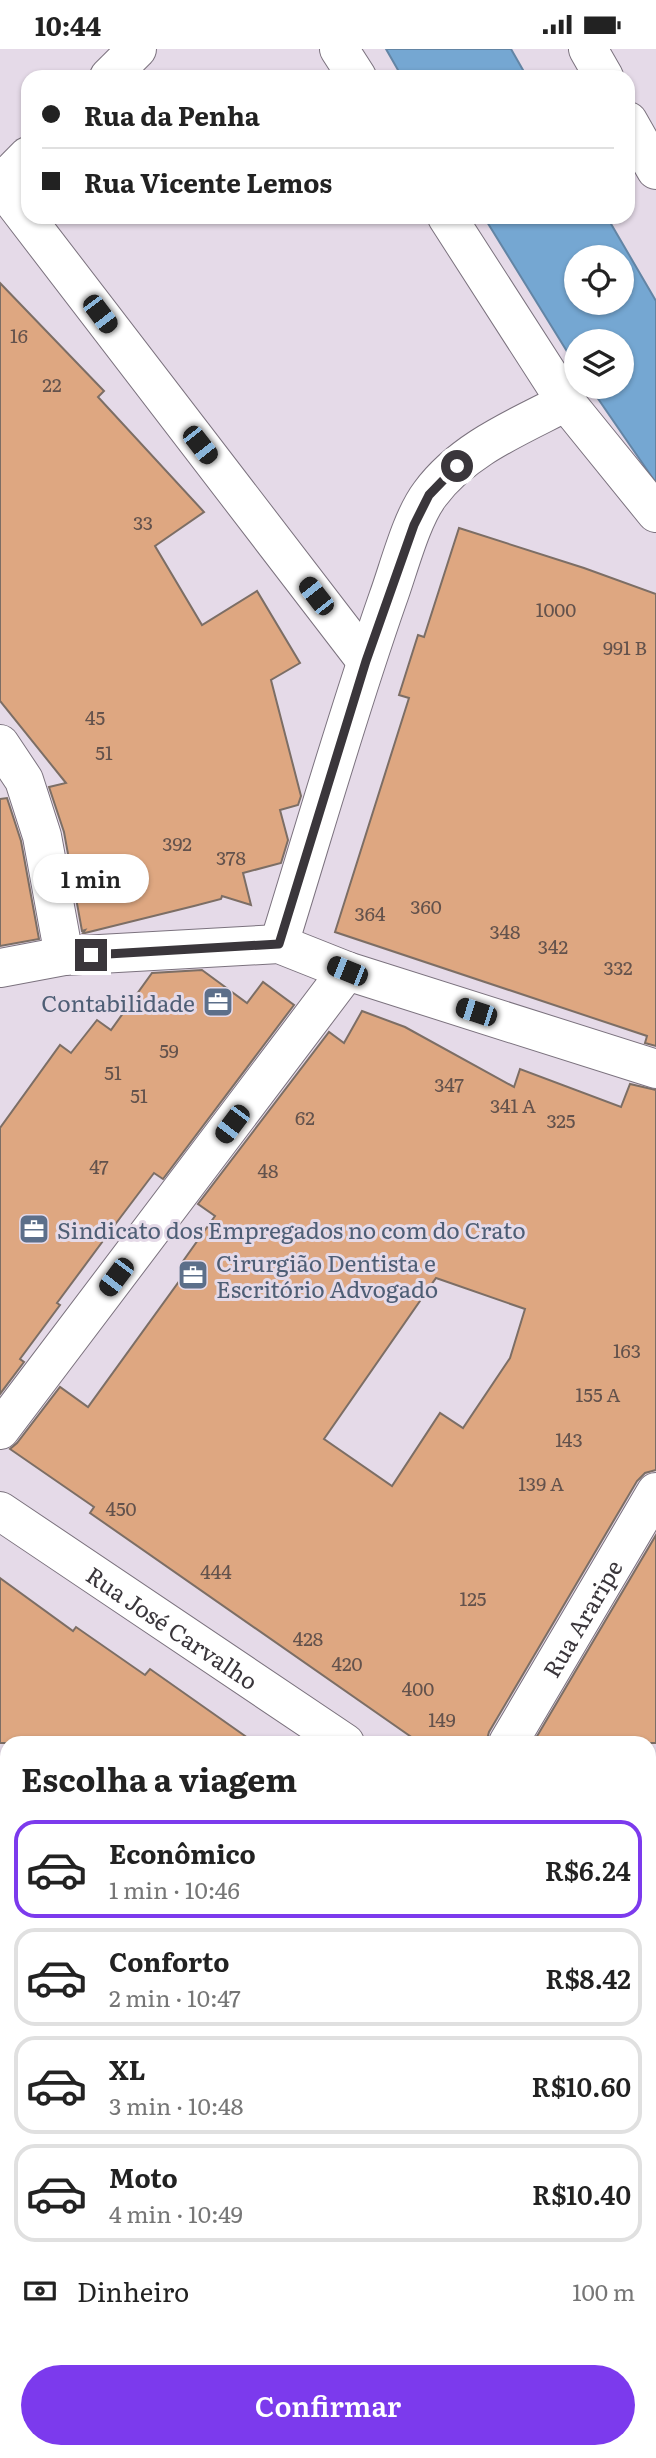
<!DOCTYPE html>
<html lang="pt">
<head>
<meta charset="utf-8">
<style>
	:root { --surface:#fff; --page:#f2f2f2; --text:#222; --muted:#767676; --line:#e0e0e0; --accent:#7c3aed }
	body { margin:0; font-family:Literata,serif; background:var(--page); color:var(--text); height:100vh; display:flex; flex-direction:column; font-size:26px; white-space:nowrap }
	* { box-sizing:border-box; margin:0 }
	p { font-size:23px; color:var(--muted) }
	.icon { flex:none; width:38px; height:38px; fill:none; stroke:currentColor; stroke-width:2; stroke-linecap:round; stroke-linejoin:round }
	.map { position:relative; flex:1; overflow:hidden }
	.side { position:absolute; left:0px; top:1687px; width:656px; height:723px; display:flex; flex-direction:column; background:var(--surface); border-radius:21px 21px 0 0; box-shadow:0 2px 5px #0004 }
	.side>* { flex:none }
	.guide { position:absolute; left:21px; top:21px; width:614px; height:154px; border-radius:21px; box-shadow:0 2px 5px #0004; display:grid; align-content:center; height:154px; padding:0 21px; background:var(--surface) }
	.controls { position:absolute; left:564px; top:196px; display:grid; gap:14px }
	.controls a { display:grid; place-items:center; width:70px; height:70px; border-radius:50%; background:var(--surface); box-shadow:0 2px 5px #0004; font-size:35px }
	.end { position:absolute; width:32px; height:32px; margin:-16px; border:9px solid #3a363b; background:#fff; box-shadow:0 0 0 4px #fff }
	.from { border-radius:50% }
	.bubble { position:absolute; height:49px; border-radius:24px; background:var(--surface); box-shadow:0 2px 5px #0004; font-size:23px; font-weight:600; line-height:49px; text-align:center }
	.car { position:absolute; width:21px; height:42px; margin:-21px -10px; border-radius:9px; box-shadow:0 0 5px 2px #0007; background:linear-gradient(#222 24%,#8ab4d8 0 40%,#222 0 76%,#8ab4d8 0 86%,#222 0) }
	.guide b { display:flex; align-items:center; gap:24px; height:66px; font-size:26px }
	.guide b+b { border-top:2px solid var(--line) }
	.guide i { width:18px; height:18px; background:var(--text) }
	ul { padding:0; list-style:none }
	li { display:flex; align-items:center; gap:21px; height:98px; margin:0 14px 10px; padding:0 7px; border:4px solid var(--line); border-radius:21px }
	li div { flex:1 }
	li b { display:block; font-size:26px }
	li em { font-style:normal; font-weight:600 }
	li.on { border-color:var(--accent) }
	li>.icon { width:63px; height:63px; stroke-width:1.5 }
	h2 { padding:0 21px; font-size:32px; line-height:84px }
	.pay { display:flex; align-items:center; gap:18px; height:77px; padding:0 21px; font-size:26px }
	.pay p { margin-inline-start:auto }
	.primary-button { display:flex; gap:14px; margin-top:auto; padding:14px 21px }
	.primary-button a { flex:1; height:80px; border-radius:42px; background:var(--accent); color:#fff; font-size:28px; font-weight:600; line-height:80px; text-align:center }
	.status { display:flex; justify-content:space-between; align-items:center; height:49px; padding:0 35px; background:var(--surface); direction:ltr }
	.status svg { height:19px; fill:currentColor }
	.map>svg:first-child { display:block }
</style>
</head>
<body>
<div class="status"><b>10:44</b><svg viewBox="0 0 49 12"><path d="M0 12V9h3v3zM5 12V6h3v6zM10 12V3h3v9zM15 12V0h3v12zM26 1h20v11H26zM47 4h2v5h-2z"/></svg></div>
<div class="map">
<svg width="656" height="2409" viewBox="0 0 656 2409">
	<rect width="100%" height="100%" fill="#e5dae8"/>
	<path fill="#75a7d2" stroke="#6385a5" stroke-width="2" fill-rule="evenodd" d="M386,0H511L527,28H402Z
		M484,168H607L656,252V434L590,338H621V292H576V317ZM576,208H621V254H576Z"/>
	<path fill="#dea781" stroke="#7c6e65" stroke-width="2" fill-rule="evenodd" d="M0,234L104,342L98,348L204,463L155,497L202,576L257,542L300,614L271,631L301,747L298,756L280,761L288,791L281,814L243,824L251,856L222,847L221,850L194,857L85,884H83L85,881L82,882L64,783L49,738L66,734L0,652Z
		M459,479L584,519L656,545V997L645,994L647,987L335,883L409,649L399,646L418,586L424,588Z
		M7,749L21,792L39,890L0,897V750Z
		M202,921L247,954L263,933L294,956L163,1130L154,1124L120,1169L57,1254L60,1256L20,1310L24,1313L0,1345V1079L60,996L71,1004L97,971L111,981L152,924Z
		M362,962L405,978L514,1038L520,1020L621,1058L630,1035L656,1041V1421L645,1424L637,1432L489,1683L486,1694H420L90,1464L94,1458L10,1400L17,1394L60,1338L88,1358L188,1220L181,1215L215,1167L198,1155L329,983L344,994ZM436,1229L525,1260L510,1309L463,1379L440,1364L392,1437L324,1390Z
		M656,1486V1694H533Z
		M0,1529L73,1582L76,1578L145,1626L150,1620L255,1694H0Z"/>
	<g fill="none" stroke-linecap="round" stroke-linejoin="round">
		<g stroke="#7b727e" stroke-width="40">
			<g id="minor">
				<path d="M339,0L357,28"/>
				<path d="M588,0L604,28"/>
				<path d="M109,28L137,0"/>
				<path d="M628,72L656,121"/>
				<path d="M0,135L366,612"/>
				<path d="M0,135L28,107"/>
				<path d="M447,168L566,353L656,464"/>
				<path d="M0,695L24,731L42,787L64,907"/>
				<path d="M279,895C315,779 348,663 388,549C399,519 411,470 430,445C463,400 518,378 566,353"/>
				<path d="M0,919L64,907L279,895L347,922L656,1020"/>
				<path d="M0,1381L347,922"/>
				<path id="s1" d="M0,1462L345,1694"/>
				<path id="s2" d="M508,1694L656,1443"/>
				<path d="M649,1901L656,1906"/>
			</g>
		</g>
		<g stroke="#7b727e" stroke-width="40">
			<path id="secondary" d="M0,2320L7,2325
				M115,2403L123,2409"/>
		</g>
		<use href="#minor" stroke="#fff" stroke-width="38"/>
		<use href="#secondary" stroke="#fff" stroke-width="38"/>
	</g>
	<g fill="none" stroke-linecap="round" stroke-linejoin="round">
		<path stroke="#3a363b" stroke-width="9" d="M91,906L279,895L366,612L414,476L429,446L457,417"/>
	</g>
	<defs>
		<g id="office-square" transform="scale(1.575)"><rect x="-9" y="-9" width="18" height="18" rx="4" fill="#5c6f8a" stroke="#e5dae8"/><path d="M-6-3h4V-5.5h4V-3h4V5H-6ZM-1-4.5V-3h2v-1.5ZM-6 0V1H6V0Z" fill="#fff"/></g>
	</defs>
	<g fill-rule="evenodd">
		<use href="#office-square" x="218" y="953"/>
		<use href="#office-square" x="34" y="1180"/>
		<use href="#office-square" x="193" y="1226"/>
	</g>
	<g text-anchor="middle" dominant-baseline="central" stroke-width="6" stroke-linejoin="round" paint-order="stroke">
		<g font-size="19" fill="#63524c">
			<text x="19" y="286">16</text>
			<text x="52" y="335">22</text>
			<text x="143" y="473">33</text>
			<text x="556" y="560">1000</text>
			<text x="625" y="598">991 B</text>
			<text x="95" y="668">45</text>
			<text x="104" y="703">51</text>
			<text x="177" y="794">392</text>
			<text x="231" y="808">378</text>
			<text x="426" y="857">360</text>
			<text x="370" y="864">364</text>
			<text x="505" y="882">348</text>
			<text x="553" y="897">342</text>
			<text x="618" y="918">332</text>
			<text x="169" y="1001">59</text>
			<text x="113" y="1023">51</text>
			<text x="449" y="1035">347</text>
			<text x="139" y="1046">51</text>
			<text x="513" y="1056">341 A</text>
			<text x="305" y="1068">62</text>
			<text x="561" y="1071">325</text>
			<text x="99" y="1117">47</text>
			<text x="268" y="1121">48</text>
			<text x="627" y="1301">163</text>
			<text x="598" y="1345">155 A</text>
			<text x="569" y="1390">143</text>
			<text x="541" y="1434">139 A</text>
			<text x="121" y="1459">450</text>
			<text x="216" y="1522">444</text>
			<text x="473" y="1549">125</text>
			<text x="308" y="1589">428</text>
			<text x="347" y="1614">420</text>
			<text x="418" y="1639">400</text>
			<text x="442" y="1670">149</text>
		</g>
		<g font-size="23" fill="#4e5e75" stroke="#e5dae8" text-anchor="start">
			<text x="195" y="953" text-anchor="end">Contabilidade</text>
			<text x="57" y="1180">Sindicato dos Empregados no com do Crato</text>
			<text x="216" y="1213">Cirurgião Dentista e<tspan x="216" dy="26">Escritório Advogado</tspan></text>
		</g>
		<g font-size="23" fill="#3a363b" stroke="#e5dae8">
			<text stroke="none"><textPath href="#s2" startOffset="145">Rua Araripe</textPath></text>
			<text stroke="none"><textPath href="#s1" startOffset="208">Rua José Carvalho</textPath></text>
		</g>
	</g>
</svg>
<div class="controls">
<a><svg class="icon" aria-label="locate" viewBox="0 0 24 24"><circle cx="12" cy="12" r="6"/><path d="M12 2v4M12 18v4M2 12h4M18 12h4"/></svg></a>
<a><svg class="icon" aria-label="layers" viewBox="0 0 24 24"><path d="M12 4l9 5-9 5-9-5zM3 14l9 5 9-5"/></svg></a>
</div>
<i class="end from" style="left:457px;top:417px"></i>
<i class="end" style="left:91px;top:906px"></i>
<div class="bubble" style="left:33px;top:805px;width:116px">1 min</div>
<i class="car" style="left:100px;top:265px;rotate:143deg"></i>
<i class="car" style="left:200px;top:396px;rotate:142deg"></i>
<i class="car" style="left:316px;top:547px;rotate:322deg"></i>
<i class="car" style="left:347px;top:922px;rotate:292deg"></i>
<i class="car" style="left:476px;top:963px;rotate:288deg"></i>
<i class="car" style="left:232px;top:1075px;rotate:217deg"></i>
<i class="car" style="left:116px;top:1228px;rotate:217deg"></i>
<div class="guide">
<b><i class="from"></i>Rua da Penha</b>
<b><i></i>Rua Vicente Lemos</b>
</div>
<section class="side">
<h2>Escolha a viagem</h2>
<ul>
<li class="on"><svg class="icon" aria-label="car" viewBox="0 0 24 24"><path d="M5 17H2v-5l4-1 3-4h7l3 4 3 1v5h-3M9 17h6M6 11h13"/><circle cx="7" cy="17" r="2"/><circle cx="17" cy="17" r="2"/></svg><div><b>Econômico</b><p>1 min · 10:46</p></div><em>R$6.24</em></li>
<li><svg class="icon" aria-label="car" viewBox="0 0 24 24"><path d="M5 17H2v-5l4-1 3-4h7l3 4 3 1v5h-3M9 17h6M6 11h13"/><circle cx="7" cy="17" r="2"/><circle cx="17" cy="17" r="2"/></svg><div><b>Conforto</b><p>2 min · 10:47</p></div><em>R$8.42</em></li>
<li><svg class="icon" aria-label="car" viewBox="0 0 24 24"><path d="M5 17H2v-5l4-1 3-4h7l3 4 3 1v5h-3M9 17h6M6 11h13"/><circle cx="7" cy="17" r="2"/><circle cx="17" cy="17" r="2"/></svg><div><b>XL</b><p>3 min · 10:48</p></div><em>R$10.60</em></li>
<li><svg class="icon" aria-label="car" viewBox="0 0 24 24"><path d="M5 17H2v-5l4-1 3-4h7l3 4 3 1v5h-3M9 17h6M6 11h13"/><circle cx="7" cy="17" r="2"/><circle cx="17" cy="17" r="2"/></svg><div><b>Moto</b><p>4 min · 10:49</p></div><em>R$10.40</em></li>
</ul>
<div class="pay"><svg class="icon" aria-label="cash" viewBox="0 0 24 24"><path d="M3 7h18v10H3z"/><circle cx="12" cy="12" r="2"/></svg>Dinheiro<p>100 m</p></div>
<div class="primary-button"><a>Confirmar</a></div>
</section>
</div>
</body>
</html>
